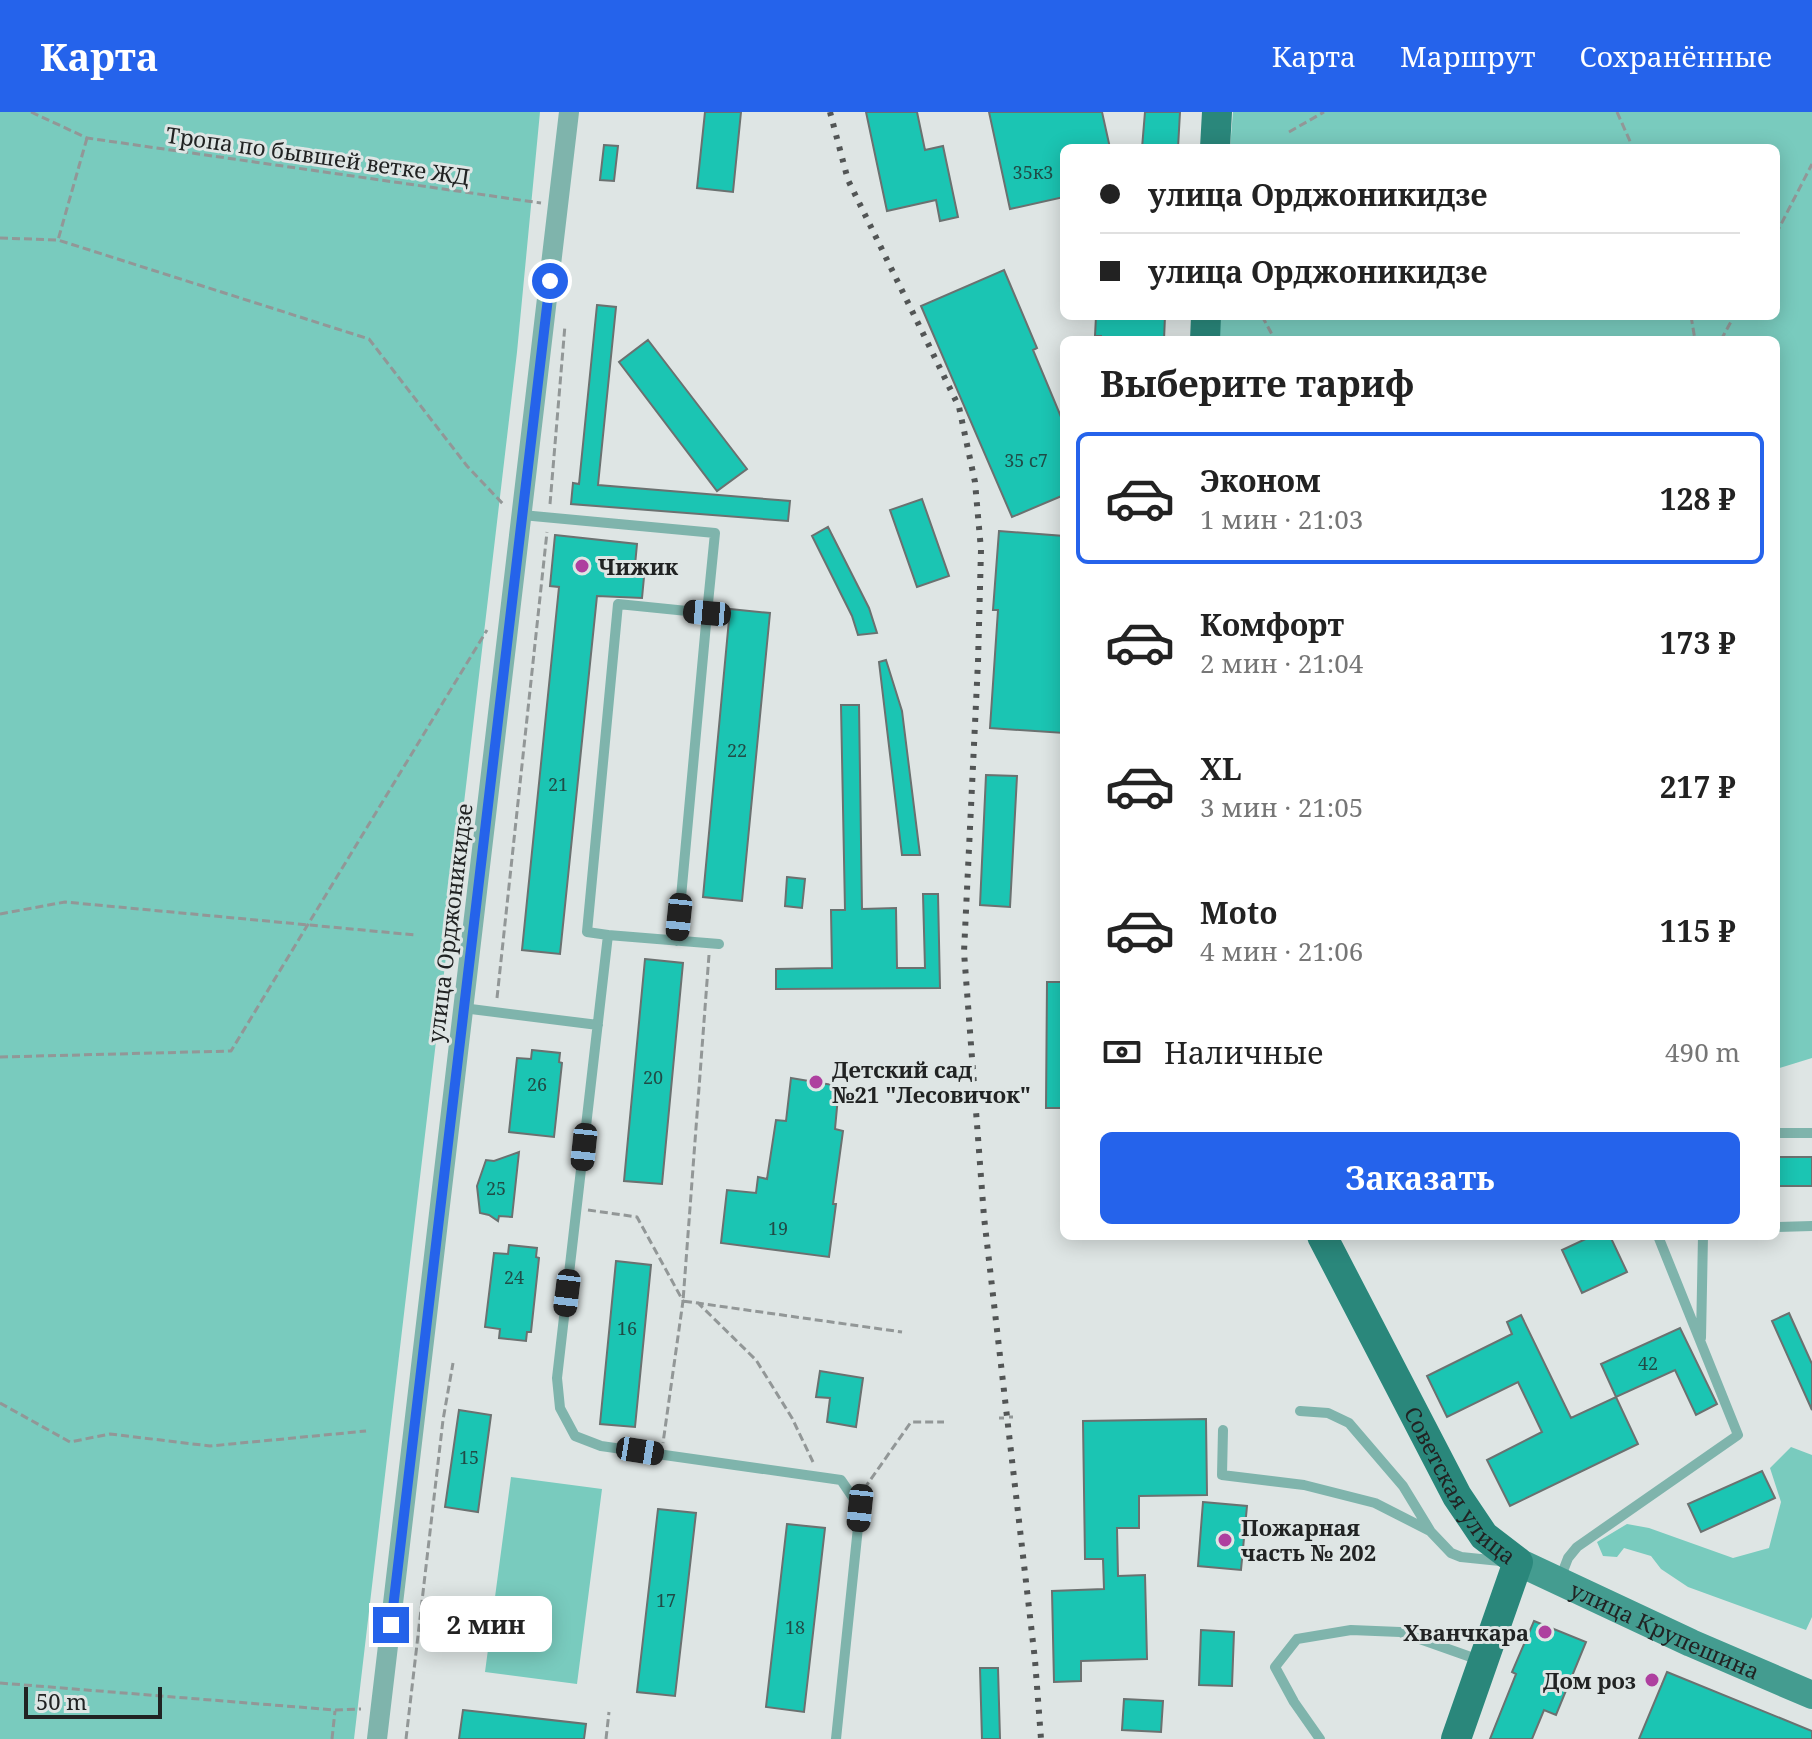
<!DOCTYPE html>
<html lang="ru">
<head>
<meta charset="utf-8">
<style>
	:root { --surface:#fff; --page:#f6f6f6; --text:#222; --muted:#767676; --line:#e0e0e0; --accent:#2563eb }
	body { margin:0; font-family:"Noto Serif",serif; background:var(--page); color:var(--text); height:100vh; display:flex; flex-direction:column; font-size:30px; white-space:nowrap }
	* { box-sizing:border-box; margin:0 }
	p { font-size:26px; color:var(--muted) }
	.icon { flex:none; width:44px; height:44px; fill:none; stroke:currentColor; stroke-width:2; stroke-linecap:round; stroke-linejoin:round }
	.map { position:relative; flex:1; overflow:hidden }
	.details { position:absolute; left:1060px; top:224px; width:720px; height:904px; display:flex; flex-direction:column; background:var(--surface); border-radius:12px; box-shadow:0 4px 20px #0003 }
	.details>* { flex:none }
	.top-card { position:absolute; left:1060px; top:32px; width:720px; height:176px; border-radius:12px; box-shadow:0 4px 20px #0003; display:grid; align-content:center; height:176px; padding:0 40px; background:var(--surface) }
	.scale { position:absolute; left:24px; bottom:20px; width:138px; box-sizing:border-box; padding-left:8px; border:4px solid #212323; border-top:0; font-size:22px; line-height:28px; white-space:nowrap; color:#212323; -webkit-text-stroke:6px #dee5e4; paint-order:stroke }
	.end { position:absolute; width:36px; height:36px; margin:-18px; border:10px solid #2563eb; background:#fff; box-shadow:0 0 0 4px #fff }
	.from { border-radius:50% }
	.bubble { position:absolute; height:56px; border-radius:12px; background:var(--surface); box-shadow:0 4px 20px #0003; font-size:26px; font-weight:700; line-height:56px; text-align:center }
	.car { position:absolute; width:24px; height:48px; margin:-24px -12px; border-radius:10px; box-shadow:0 0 6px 2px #0007; background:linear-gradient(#222 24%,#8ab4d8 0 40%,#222 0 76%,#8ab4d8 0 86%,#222 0) }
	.top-card b { display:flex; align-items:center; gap:28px; height:76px; font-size:30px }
	.top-card b+b { border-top:2px solid var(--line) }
	.top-card i { width:20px; height:20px; background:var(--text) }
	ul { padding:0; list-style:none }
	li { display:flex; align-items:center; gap:24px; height:132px; margin:0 16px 12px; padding:0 24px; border:4px solid transparent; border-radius:12px }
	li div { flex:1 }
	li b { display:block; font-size:30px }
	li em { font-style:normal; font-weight:700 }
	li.selected { border-color:var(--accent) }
	li>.icon { width:72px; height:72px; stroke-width:1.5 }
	h2 { padding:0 40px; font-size:36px; line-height:96px }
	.pay { display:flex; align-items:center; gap:20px; height:88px; padding:0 40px; font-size:30px }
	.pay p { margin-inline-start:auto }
	.button { display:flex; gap:16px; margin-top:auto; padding:16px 40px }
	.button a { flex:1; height:92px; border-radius:12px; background:var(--accent); color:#fff; font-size:32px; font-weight:700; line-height:92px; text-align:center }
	header { display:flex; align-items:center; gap:48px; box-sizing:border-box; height:112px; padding:0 40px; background:var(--accent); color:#fff }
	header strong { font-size:38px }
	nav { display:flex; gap:44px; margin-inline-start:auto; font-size:28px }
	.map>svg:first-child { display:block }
</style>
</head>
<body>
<header>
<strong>Карта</strong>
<nav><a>Карта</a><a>Маршрут</a><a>Сохранённые</a></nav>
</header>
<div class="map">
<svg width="1812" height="1627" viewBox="0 0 1812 1627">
	<rect width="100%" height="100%" fill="#dee5e4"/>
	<path fill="#79cbbe" d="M0,0H540L517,240L354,1627H0Z
		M1233,0H1812V946L1776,957V228H1216L1218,204H1776V36H1230Z
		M1791,1335L1812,1343V1505L1806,1518L1688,1475L1661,1457L1651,1444L1624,1436L1617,1445L1603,1444L1597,1430L1627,1412L1649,1416L1733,1446L1769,1436L1781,1390L1770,1356Z
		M511,1365L602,1377L577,1572L485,1560Z"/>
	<path fill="#1bc5b3" stroke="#6b7170" stroke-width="2" d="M705,0H741L733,80L697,76Z
		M866,0H917L925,38L943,34L958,105L940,109L936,88L887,99Z
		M989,0H1102L1110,36H1064V85L1010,97Z
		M1145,0H1180L1178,36H1142Z
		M604,33L618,34L614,69L600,68Z
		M1004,158L1037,236L1033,238L1064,312V383L1012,405L921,194Z
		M597,193L616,195L598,373L790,389L788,409L571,392L573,371L579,372Z
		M1096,204H1165L1164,228H1101V224H1095Z
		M648,228L747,357L717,379L619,250Z
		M922,387L949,464L917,475L890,398Z
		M828,415L869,496L877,521L858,523L852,504L812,424Z
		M999,419L1064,424V621L990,616L998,498H993Z
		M555,423L637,432L634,464L644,465L642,486L597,484L560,842L522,838L559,475L550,474Z
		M730,497L770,501L742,789L703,785Z
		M886,548L902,599L920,743H902L879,550Z
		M841,593H859L862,797L896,796L897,856H925L923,782H938L940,876L776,877V857L832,856L831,798H845Z
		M986,663L1017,664L1010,795L980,793Z
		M787,765L805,767L802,796L785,794Z
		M645,847L683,851L662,1072L624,1069Z
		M1047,870H1064V996H1046Z
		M532,938L560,941L559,950L562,951L554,1025L509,1020L517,946L531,947Z
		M791,966L839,974L835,1017L843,1019L833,1092H836L829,1145L721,1131L727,1078L756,1081L758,1065L767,1067L776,1008L786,1009Z
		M519,1040L512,1105L499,1104L498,1109L489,1103L480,1101L477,1074L486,1048L494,1049Z
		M1776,1045H1812V1074H1776Z
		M1592,1124H1610L1627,1160L1582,1181L1562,1138Z
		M509,1133L537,1136L536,1145L539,1146L531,1220H527L526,1229L499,1226L500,1217L485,1215L494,1141L508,1142Z
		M616,1149L651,1153L635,1315L600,1312Z
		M1789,1201L1812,1252V1298L1772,1209Z
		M1521,1203L1571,1306L1616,1285L1638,1332L1510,1394L1487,1348L1542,1320L1518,1270L1447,1305L1427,1264L1512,1222L1507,1210Z
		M1680,1216L1717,1292L1696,1303L1675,1258L1616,1285L1601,1252Z
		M820,1259L863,1266L856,1315L827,1310L830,1286L816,1285Z
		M459,1298L491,1303L478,1400L445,1395Z
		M1206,1307L1207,1383L1139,1384V1416H1117L1118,1464L1145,1463L1147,1547L1081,1549V1569L1054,1570L1052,1479L1104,1477L1103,1447H1085L1083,1309Z
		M1762,1359L1775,1386L1701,1420L1688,1392Z
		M1203,1390L1247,1394L1241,1458L1198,1454Z
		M658,1397L696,1401L675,1584L637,1580Z
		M787,1412L825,1416L804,1600L766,1595Z
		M1534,1509L1586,1530L1556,1603L1544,1598L1532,1627H1490L1516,1562L1512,1560Z
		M1201,1518L1234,1520L1232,1574L1199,1573Z
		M980,1556H998L1000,1627H982Z
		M1667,1560L1812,1619V1627H1639Z
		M1124,1587L1163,1589L1161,1620L1122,1618Z
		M463,1598L586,1612L584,1627H459Z"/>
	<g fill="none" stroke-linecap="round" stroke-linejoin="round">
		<path stroke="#929797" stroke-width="3" stroke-dasharray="8 4" stroke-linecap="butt" d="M31,0L87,26L541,91
			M1617,0L1633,36
			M1289,20L1324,0
			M87,26L58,128L369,227L467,354L503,392
			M1776,122L1812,52
			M0,126L58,128
			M1262,204L1275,228
			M1691,204L1695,228
			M1721,228L1734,204
			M550,392L565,213
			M0,802L65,790L415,823
			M709,843L683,1189L902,1220
			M497,886L547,420
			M0,945L231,939L487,518
			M588,1098L637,1105L683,1189L663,1331
			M697,1190L756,1248L792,1306L813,1350
			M0,1291L70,1330L110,1322L210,1334L366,1319
			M1009,1305H1013
			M999,1306H1004
			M864,1377L911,1310H944
			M0,1571L335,1598L361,1597
			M332,1627L335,1599
			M406,1627L443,1308L453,1251
			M606,1627L609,1600"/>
		<path stroke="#7fb4ac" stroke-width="10" d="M522,403L715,421L707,501L618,492L587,820L608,823L557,1266L560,1296L575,1324L601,1334L841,1368L860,1396L836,1627
			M608,823L719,832
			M677,829L707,501
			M463,896L598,913
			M1776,1021H1812
			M1776,1115L1812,1114
			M1701,1226L1703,1124
			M1300,1299L1328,1301L1349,1311L1403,1374L1431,1420L1451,1441L1461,1445L1500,1449
			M1223,1318L1222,1363L1304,1373L1375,1391L1430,1419
			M1560,1467L1568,1446L1577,1435L1738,1323L1658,1124
			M1320,1627L1294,1590L1275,1555L1297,1527L1351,1518L1400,1520L1482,1549"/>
		<path stroke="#7fb4ac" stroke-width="20" d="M377,1627L569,0"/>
		<path stroke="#449c90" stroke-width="28" id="s1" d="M1518,1450L1691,1531L1812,1583"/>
		<g stroke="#2a877b" stroke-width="30">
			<path d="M1215,36L1217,0"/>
			<path d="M1205,228L1206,204"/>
			<path id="s2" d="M1322,1124L1457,1384L1484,1424L1518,1450L1456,1627"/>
		</g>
		<path stroke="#525555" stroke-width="6" stroke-dasharray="4 8" stroke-linecap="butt" d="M830,0L848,68L959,295L975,370L981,438L978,550L964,840L984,1105L1035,1548L1041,1627"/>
	</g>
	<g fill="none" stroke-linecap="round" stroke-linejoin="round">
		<path stroke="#2563eb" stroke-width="10" d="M391,1513L550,169"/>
	</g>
	<g fill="#ae409f" stroke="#dee5e4" stroke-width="3">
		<circle cx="582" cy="454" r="8"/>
		<circle cx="816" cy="970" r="8"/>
		<circle cx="1225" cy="1428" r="8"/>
		<circle cx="1545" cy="1520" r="8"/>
		<circle cx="1652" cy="1568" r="8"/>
	</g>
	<g text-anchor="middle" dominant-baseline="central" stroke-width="6" stroke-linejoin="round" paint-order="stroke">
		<g font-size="18" fill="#204c47">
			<text x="1033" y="60">35к3</text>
			<text x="1026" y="348">35 с7</text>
			<text x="737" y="638">22</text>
			<text x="558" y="672">21</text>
			<text x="653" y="965">20</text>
			<text x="537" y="972">26</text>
			<text x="496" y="1076">25</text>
			<text x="778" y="1116">19</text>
			<text x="514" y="1165">24</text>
			<text x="627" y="1216">16</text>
			<text x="1648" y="1251">42</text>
			<text x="469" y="1345">15</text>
			<text x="666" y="1488">17</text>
			<text x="795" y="1515">18</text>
		</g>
		<g font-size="22" fill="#212323" stroke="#dee5e4">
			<text transform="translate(318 43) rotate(8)">Тропа по бывшей ветке ЖД</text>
			<text transform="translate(449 811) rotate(-83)">улица Орджоникидзе</text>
			<text stroke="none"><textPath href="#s2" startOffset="286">Советская улица</textPath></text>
			<text stroke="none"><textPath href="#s1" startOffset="162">улица Крупешина</textPath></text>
		</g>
		<g font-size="22" font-weight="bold" fill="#212323" stroke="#dee5e4" text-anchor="start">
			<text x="598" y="454">Чижик</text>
			<text x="832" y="957">Детский сад<tspan x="832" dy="25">№21 "Лесовичок"</tspan></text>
			<text x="1241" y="1415">Пожарная<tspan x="1241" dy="25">часть № 202</tspan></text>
			<text x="1529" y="1520" text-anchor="end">Хванчкара</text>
			<text x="1636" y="1568" text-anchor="end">Дом роз</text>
		</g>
	</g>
</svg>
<div class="scale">50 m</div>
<i class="end from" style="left:550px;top:169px"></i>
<i class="end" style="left:391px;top:1513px"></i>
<div class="bubble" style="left:420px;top:1484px;width:132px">2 мин</div>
<i class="car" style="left:707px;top:501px;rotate:275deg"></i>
<i class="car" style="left:679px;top:805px;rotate:186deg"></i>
<i class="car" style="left:584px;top:1035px;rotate:186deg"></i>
<i class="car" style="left:567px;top:1181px;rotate:187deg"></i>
<i class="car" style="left:640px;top:1339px;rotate:99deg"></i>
<i class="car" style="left:860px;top:1396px;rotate:186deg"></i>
<div class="top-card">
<b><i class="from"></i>улица Орджоникидзе</b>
<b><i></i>улица Орджоникидзе</b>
</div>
<section class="details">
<h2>Выберите тариф</h2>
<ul>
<li class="selected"><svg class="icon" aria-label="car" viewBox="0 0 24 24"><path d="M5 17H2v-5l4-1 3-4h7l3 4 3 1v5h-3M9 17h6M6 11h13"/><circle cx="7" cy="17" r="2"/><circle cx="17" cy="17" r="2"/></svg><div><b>Эконом</b><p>1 мин · 21:03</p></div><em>128 ₽</em></li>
<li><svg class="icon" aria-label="car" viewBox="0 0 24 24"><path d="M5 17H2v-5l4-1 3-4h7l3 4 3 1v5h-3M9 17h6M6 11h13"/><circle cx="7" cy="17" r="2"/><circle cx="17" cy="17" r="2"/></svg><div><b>Комфорт</b><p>2 мин · 21:04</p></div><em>173 ₽</em></li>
<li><svg class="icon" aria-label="car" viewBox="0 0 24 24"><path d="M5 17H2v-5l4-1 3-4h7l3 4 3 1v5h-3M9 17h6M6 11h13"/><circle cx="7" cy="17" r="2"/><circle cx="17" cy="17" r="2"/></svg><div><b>XL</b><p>3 мин · 21:05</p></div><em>217 ₽</em></li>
<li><svg class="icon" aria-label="car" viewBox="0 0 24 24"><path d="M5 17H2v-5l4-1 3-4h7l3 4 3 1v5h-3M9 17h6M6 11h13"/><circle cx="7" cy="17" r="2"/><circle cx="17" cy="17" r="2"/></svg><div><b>Moto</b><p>4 мин · 21:06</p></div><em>115 ₽</em></li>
</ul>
<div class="pay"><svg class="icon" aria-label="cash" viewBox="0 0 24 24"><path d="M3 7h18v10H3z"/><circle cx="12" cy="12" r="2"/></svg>Наличные<p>490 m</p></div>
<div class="button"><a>Заказать</a></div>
</section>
</div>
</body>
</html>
